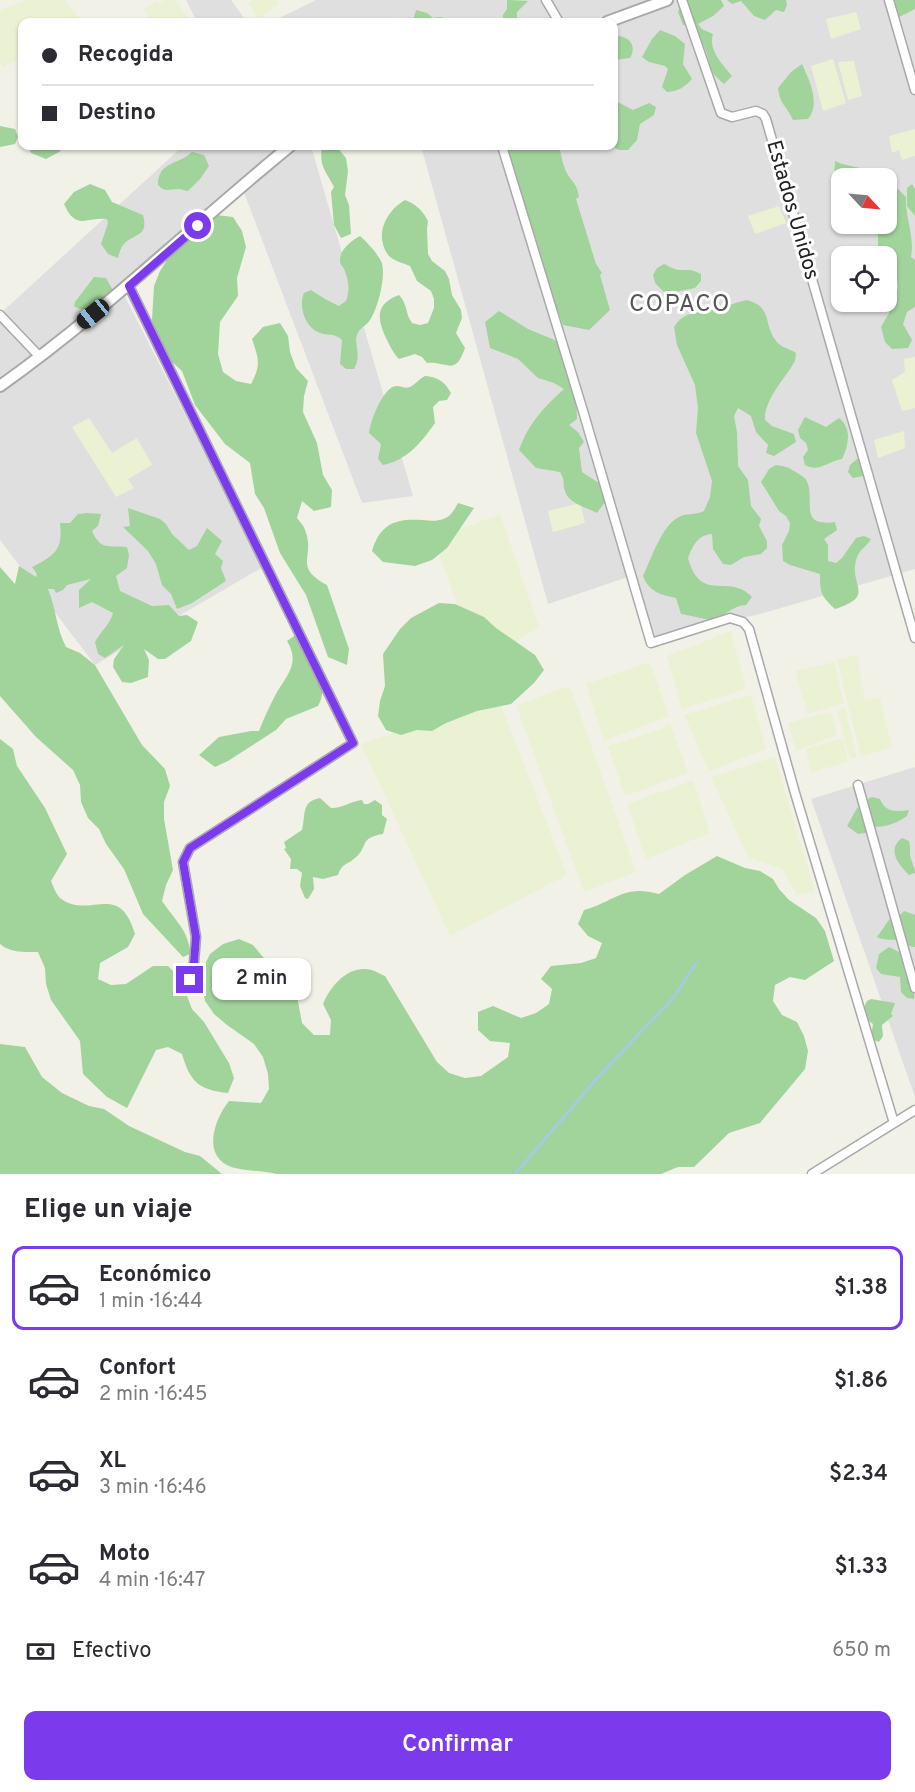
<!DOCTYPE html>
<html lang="es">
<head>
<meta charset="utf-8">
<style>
	:root { --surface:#fff; --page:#f2f2f3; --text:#2b2b33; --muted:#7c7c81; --line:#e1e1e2; --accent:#7c3aed }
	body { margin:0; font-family:Overpass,sans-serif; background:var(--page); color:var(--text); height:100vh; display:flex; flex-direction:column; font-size:22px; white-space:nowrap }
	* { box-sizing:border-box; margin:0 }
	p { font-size:20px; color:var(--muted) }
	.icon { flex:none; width:33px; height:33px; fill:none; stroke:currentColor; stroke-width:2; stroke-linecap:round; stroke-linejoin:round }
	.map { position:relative; height:1174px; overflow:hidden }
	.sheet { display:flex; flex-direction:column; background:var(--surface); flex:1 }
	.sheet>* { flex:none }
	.hud { position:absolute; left:18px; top:18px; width:600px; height:132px; border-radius:12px; box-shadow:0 2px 4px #0004; display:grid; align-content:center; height:132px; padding:0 24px; background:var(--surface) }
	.needle { width:39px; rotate:116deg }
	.fabs { position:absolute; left:831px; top:168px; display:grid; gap:12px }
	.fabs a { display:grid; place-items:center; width:66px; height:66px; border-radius:12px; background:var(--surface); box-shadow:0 2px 4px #0004; font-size:30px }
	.end { position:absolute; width:27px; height:27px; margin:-14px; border:8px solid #7c3aed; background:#fff; box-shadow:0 0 0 3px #fff }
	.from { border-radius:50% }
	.bubble { position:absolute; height:42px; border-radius:12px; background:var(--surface); box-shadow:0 2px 4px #0004; font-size:20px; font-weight:600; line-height:42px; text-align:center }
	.car { position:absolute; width:18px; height:36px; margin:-18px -9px; border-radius:8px; box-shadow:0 0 4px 2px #0007; background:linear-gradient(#222 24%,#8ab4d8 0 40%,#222 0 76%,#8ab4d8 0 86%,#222 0) }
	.hud b { display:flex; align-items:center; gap:21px; height:57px; font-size:22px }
	.hud b+b { border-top:2px solid var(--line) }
	.hud i { width:15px; height:15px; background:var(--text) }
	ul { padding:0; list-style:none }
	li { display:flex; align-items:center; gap:18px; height:84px; margin:0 12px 9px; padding:0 12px; border:3px solid transparent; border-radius:12px }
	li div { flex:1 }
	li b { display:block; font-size:22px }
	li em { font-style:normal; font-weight:600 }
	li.active { border-color:var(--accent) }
	li>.icon { width:54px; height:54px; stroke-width:1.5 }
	h2 { padding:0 24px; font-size:27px; line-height:72px }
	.pay { display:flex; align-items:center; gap:15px; height:66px; padding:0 24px; font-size:22px }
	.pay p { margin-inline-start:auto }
	.primary-button { display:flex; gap:12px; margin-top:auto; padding:12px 24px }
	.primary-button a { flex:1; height:69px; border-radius:12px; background:var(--accent); color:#fff; font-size:24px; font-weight:600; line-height:69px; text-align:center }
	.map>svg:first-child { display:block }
</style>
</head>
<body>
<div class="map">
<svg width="915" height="1174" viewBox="0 0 915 1174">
	<rect width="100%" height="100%" fill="#f2f1e8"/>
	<path fill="#e0dfdf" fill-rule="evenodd" d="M186,0H231L247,22H197Z
		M316,0H915V569L760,614L655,639L634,575L548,604L421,146H614V22H271ZM842,178H886V224H842ZM842,256H886V302H842Z
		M183,146H311L413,496L362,503L240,182L119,285L263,567L95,665L0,540V314Z
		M915,767V1097L811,799Z"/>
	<path fill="#eaf2d3" d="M28,0H65L82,22H22V56L3,68L0,61V10Z
		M164,0H176L191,22H152L143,9L156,1L158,4Z
		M253,0H276L279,4L258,19L248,4Z
		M856,12L861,29L831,39L826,19Z
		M833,59L846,103L823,111L811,66Z
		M854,61L862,96L848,100L838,62Z
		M915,129V156L902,160L899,150L892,153L889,136Z
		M779,206L786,223L755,234L748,216Z
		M915,357V408L902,411L892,380L905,372L904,359Z
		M89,418L112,453L137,438L152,465L128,479L134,488L116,497L72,427Z
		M904,431L905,448L878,458L874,440Z
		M580,503L585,523L553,532L548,511Z
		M500,514L539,627L479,666L434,539Z
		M731,631L746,689L682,709L667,656Z
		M857,655L865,700L880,698L892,747L861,757L837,660Z
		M650,662L669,716L604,741L586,684Z
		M834,662L844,703L808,714L795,671Z
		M570,686L636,872L584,892L516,705Z
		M751,695L766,749L709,771L684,715Z
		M498,698L567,875L450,936L361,744Z
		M845,708L857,757L850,759L837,711Z
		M831,712L837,735L796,751L788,723Z
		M670,723L688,773L625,796L608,746L662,729Z
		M843,738L848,762L811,772L806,749Z
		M775,757L815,892L797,895L782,869L749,858L711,777Z
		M693,780L710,833L646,859L627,804Z"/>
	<path fill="#a1d49a" d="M507,0L528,1L517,12V22H503V15L507,9Z
		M688,0H721L724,6L713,16L698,24L702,29L713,34C708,50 722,64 732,76L724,84C706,68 713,70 706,51C703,42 696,35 693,25H683L678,12L682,1Z
		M727,0H786L787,5L784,12L776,10L765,20L754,16L741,1L732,4Z
		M891,0H915V9L899,17Z
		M416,10L427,13L433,18L441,17L449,22H410L414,17Z
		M660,30L675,36L685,44L683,64L692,79C685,87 679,91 667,92L662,87L668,69L665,66L649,62L642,57L652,39Z
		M619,36C632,38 636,47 630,58L614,60V39Z
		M802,64C809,80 821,103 808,119L793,120C787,106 780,105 778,88L791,72Z
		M614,100L633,110L649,103L656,107L654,115L640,124L637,140L628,150H619L615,148Z
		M0,126L15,129L18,137L15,144L0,147Z
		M28,146H65L59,152L46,159L31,153Z
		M322,146H336L346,158L348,171L345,195L349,205L351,234L341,238L334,225L331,192L334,187C325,170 319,166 322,146Z
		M508,146H559C561,154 563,167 568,175C574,184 577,184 579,197L576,199L596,264L602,273L600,275L610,310L589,330L563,325L530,232Z
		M192,152L204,155L209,166L200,179L188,191C185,191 182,189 179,189C169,189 165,193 158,185C158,161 179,165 192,152Z
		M835,161C849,168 864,166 878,174L876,178H842L841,220L835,211L833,196Z
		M90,184L105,190L112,202L143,215C149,238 134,232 123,245C120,249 119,254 118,258L108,254L101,244L108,223L107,219C86,217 76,231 64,204L74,192Z
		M912,184L915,189V216L907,206V188Z
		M898,189L906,197C905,218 915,236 911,257L915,260V307L907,312L903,324L912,340L908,348L892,349L885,342L881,327L889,313L888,300L898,288L897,278L887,275L886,256H879L878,254V224L855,229L847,224H886L887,192Z
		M405,200C416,204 423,211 428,221L427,229L428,254L432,261L445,271L449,279L452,295L461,310L462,318L456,333L465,348C455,377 448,361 427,363L422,357L415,354L399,359C393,353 390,346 386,338C377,318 375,304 399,295C408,304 405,314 412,323L420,325L428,323L434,308V299L431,291L417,281L410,266C403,263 393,261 388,255C374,235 386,211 405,200Z
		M216,215L233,217L242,231L246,247L237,278L238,296L220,322L218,354L223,372L236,381L251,384C261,365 259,360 252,339L263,327L280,323L288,336L290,352L296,368L308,381L304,396L303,412L317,443L323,475L332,490L331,507L314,511L302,501L297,518C300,522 304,526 305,530C316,557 292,566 327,585L349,649L347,665L328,657L306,595L280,553L264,508L255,494L250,463L225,444L195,405L182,371L159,350L152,320L154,286L160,271L177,245Z
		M360,236C368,243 376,252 381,261C387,273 378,309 370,320C367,325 360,328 358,333C352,343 363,354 354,369H346L340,364L342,340C335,333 330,336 320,333C305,328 298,306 304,293L311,290L325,299L339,306L346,301C350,290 349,281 344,269C343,267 340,264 340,261C339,250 352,240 360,236Z
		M664,264C668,266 675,270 680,270C690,270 691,269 701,274V281L695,288L666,294L655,283L653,275L657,268Z
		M94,277L106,278L114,292C104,301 88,316 74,306L75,302Z
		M747,300C773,307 763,324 776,341C780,347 790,349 796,353L795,361C785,379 764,399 765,420L772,426L794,434L796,442L774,456L766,453L768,445L756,432L751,416L738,408L734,416L737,432L738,466L748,480L751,506L761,519L759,526L767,541V548L761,554L744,557L731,565L723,564L713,549L712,534C698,535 693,545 688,558C701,605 729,572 752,597L746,605C733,605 727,615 715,619C708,621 689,615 681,614L676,598C661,595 649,592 643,576C651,560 662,523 681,516C689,513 696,515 704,511L710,497L712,481L696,433L698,408L695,385L677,345L674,327C684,311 698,313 715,309C726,307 736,302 747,300Z
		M499,311L528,329L557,341L563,347L576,388L577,419L569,425L578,432L584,442L579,448L582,472L605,487V502L597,513C587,508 568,503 565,491C562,482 566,483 560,472L536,468L519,450C528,424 544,407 564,389L554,383L538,378L518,359L490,348L485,322Z
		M425,376C438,377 445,382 451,393L447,400L439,401L433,407L435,423C422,442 406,461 383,465L378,459L381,444L369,433C370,422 383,387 396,386C402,386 405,389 410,387C416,384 419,379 425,376Z
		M805,417L826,427L839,418C852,428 849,445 842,459C828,461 819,473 805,465L803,457L808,450L806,443L800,438L798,430Z
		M857,459L864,460L866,468L863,476L853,478L848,472L850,465Z
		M776,465C784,466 788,467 794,471C800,475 806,477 808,484C814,502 799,527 835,522L837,530L824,539L828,545V561L836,563L842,558L856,538L864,536L871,539C867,546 860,549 857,557C847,586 878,595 835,609C821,596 820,593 820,574L790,565L783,561L782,545L789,531L790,523L786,516L779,511L761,482L769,469Z
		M458,503L474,508L447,548L432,560L415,566L383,562L372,551C380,524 395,518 423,520C432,521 442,522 450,515C453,512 456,507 458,503Z
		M128,508L160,519L166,524L172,534L189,550L197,546L207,528L222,541L215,554L223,561L221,568L226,581L192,603L177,609L171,594L162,585L156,564L148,551L123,527L130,526Z
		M87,513L101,514L98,526L92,531C101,551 108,545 127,547L129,555L127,568L116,576L120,591L152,606L169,605L179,616L187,615L198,622L191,641L165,659H158L144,649L149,660L148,677L131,683L122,682L113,667L114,659L124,645L105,658L98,654L95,642C100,632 110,625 113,613L92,602L79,608V590L91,579L67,585L63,590L56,593L54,589H48C56,608 56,628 66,647L80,653L95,665L142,745L165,769L170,786L164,802V819L173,870L166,885L162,901C174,919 190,932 190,954L183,957L143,914L124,869L106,844L99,829L88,818L81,802L80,785L73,770L36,737L0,696V567L15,584L19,566L36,577L37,574L32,567C55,555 63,550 60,523H70L78,514Z
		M439,603L455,604L484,617L496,628L535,655L544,670L534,683L511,704L477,711L446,723L432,731L417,730L401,735L386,730L378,716L380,701L385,686L383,654L400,629L411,618Z
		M297,634C309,656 332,681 318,706L286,719L276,730L228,761L215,767L199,755L219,737L251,731H259C264,718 270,705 277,692C288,674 300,662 287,641Z
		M0,739L13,749L17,766L45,808L67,854L51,881C53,886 56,894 60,898C89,921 119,879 135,934L128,947L100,963L98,979L111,985L126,984L153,966H168L180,978L192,1009L204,1022L229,1063L234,1078L228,1093C199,1090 190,1082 182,1054L168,1047L156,1050L127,1108L107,1097L83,1074L80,1041L51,1000L46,984L45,968L38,952C25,952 10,953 0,944Z
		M872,797L880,799C885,812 895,812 909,810L907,816C896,824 885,827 872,827L866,833L858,834L847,826L857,808L864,806L869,798Z
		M320,798L331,808C343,808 351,801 362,800L364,804H368L375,800L382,805V815L387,819L383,834C358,838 369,847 355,858C346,866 343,862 338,875L323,879L313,877L314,889L308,899L305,898L300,886L302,873L297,869H290L291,859L284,849L286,848L284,842L302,830C306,813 301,802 320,798Z
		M902,838L909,841C911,847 909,854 911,859C913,865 915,867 915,873L909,875C899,865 886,850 902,838Z
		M717,856L745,868L760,871L773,879L779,889L789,900L816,918L825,931L834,961L805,980L790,977L775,985L773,1001L782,1015L797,1022L804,1036L808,1051L805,1069L760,1123L729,1133L694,1167H678L661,1174H277C263,1171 248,1171 235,1168C201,1159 213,1121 229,1101L261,1103L269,1089L268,1074L263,1057L254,1044L227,1025L214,1014L205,1001L202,985L203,968L210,954L223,944L239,939L253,945L263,957L289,976L296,991L302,1023L314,1035H330L331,1020L323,1004C331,985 349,964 372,970C376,971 381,975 385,976L437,1062L449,1073L465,1078L481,1076L508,1057L510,1043L490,1041L478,1030V1012L493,1006L521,1018L536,1013L549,1004L552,989L541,979L551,966L581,963L596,958L602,943L588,936L578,924L584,910C616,901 623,884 659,894L685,875Z
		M904,911L915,915V947C907,947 904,941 897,940C889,939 885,941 877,937L891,917H898Z
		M889,947L903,954L915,983L914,999L907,998L901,992L900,977L881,974L876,968L879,954Z
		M871,999L895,1003L891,1014L893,1016L882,1025L883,1036L879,1042L873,1040L871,1036L873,1024L866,1019L862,1011L867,1001Z
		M0,1044L25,1047L42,1077L62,1093L89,1106L104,1109L129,1126L185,1152L200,1156L222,1174H0Z"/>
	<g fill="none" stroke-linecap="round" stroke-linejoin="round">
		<path stroke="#a6cae2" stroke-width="3" d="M515,1174L599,1076L673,998L696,963"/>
		<g stroke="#a9a9a9" stroke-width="11">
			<path id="minor" d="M546,0L559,22
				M682,0L721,113L732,117L756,111L763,114L766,119L915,638
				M889,0L915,90
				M502,146L583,411L651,643L730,618L743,622L749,629L795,793L894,1123
				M129,286L353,743L190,848L183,862L196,937L194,962L190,980
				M0,315L40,357
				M858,785L915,988
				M812,1174L915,1110"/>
		</g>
		<g stroke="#a9a9a9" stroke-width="14">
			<path id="tertiary" d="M607,22L667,0
				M0,386C103,313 193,225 290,146"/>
		</g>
		<use href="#minor" stroke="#fff" stroke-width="8"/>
		<use href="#tertiary" stroke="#fff" stroke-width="10"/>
	</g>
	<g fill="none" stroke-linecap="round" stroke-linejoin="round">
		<path stroke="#7c3aed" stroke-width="8" d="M190,980L194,962L196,937L183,862L190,848L353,743L129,286L198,226"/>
	</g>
	<g text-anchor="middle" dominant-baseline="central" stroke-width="6" stroke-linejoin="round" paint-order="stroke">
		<g font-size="21" fill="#222" stroke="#fff">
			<text transform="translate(792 210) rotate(74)">Estados Unidos</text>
		</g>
		<g font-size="24" letter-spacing="1.5" fill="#555" stroke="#fff">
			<text x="680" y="305">COPACO</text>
		</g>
	</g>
</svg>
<div class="fabs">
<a><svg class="needle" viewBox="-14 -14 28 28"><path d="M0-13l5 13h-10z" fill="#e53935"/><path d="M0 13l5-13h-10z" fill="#7c7c81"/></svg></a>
<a><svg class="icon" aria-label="locate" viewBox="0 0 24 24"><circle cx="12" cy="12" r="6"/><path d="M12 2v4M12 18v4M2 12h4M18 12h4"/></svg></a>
</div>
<i class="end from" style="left:198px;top:226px"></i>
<i class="end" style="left:190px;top:980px"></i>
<div class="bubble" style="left:212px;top:958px;width:99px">2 min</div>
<i class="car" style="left:93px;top:314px;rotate:231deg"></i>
<div class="hud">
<b><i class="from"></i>Recogida</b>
<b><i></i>Destino</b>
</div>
</div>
<section class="sheet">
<h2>Elige un viaje</h2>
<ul>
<li class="active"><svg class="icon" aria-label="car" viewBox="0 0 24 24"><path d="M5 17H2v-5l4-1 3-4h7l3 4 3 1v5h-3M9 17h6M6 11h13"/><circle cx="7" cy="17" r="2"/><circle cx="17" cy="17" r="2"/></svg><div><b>Económico</b><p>1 min · 16:44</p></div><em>$1.38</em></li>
<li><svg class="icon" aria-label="car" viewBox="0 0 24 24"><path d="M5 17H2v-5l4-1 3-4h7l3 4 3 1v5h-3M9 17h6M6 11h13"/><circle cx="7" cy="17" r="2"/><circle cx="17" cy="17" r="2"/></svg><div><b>Confort</b><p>2 min · 16:45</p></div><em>$1.86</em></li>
<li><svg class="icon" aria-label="car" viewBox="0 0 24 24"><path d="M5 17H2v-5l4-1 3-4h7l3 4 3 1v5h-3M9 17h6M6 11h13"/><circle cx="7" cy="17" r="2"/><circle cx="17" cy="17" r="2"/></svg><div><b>XL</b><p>3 min · 16:46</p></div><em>$2.34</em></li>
<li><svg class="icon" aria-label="car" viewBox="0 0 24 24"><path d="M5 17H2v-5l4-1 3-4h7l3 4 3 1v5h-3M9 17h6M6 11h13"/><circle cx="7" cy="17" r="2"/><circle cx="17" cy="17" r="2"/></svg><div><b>Moto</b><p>4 min · 16:47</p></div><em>$1.33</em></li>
</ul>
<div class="pay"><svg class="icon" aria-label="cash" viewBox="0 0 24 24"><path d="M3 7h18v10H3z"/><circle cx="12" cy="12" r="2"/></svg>Efectivo<p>650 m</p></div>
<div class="primary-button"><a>Confirmar</a></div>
</section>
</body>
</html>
